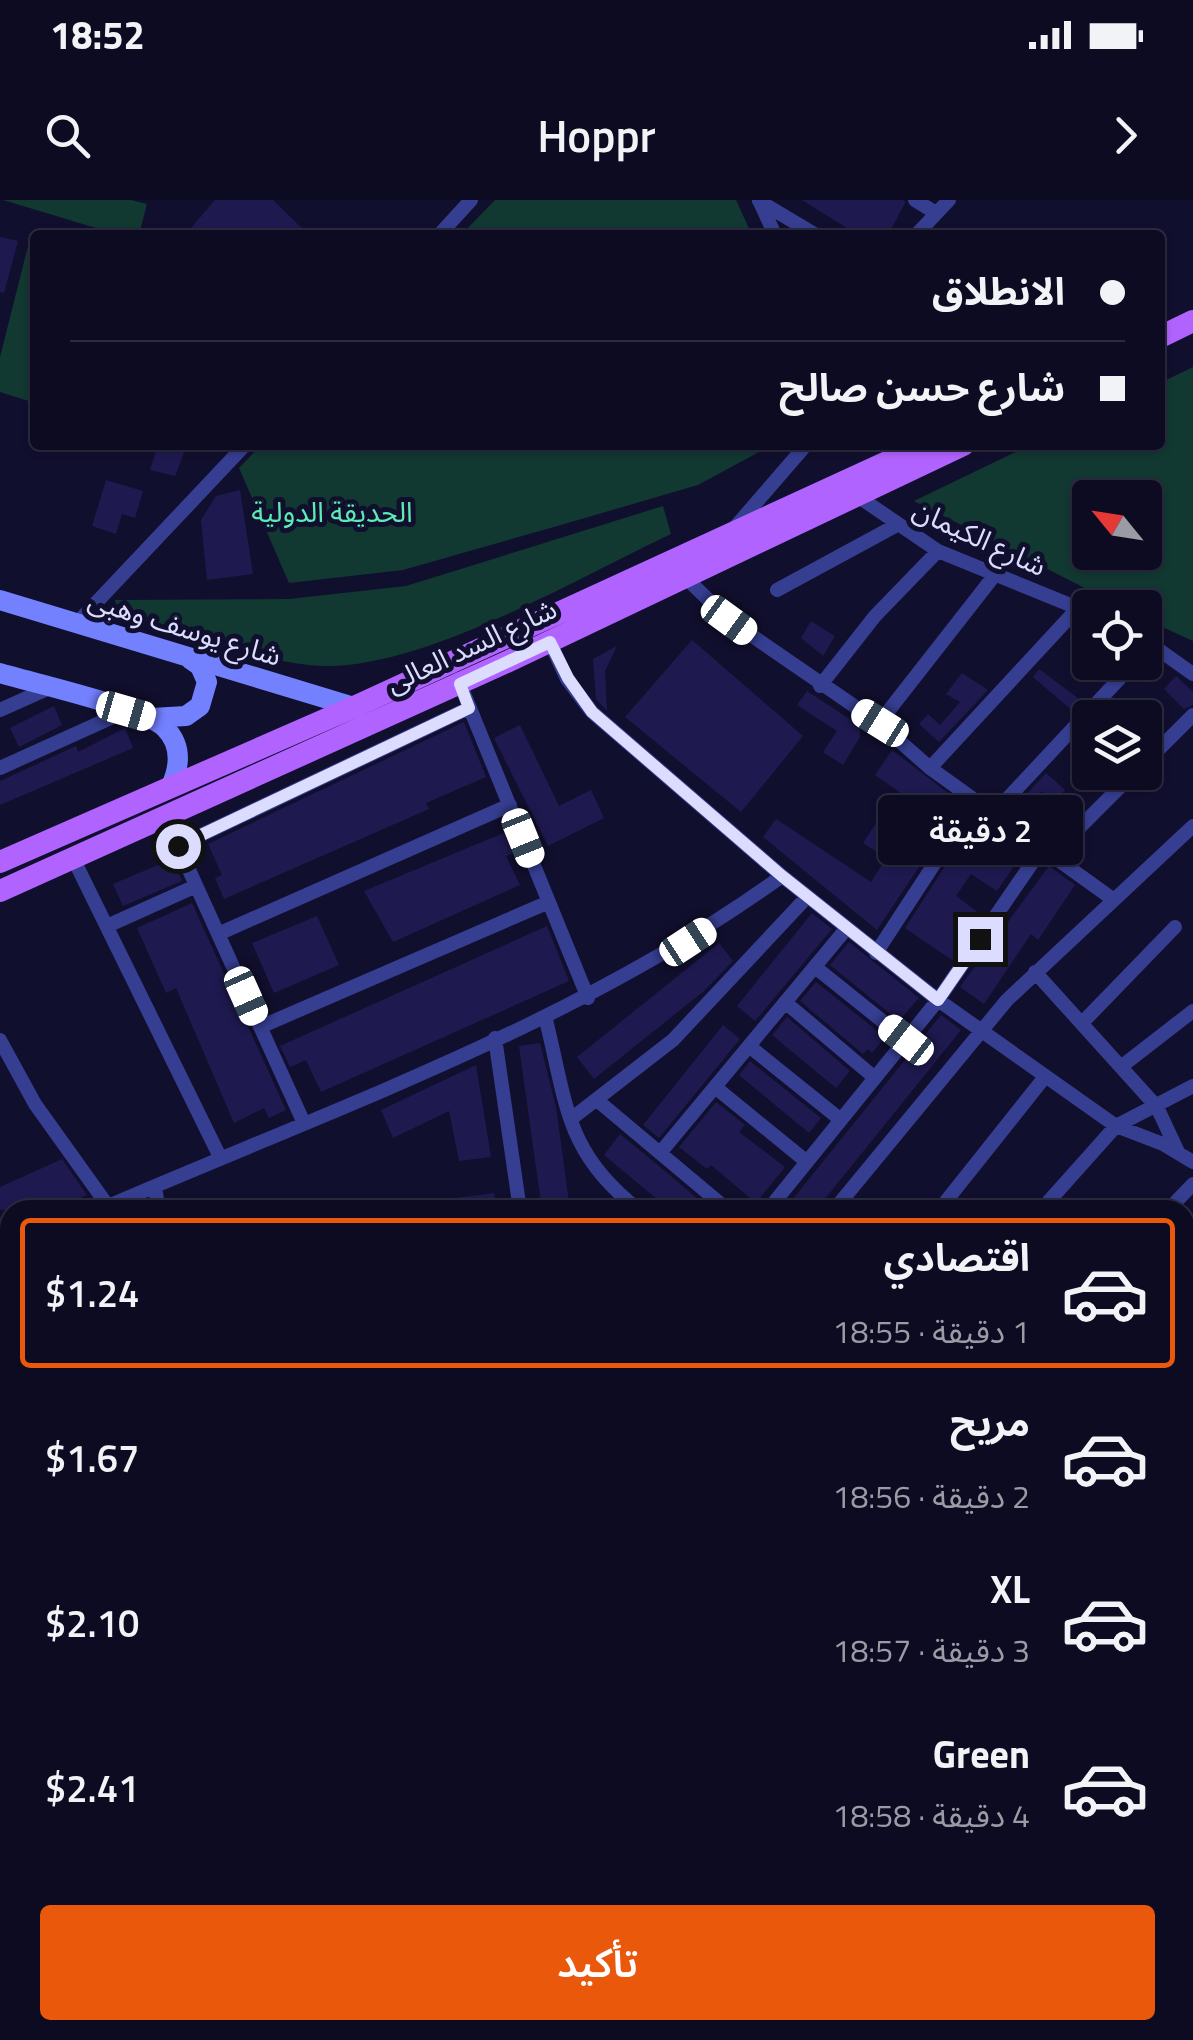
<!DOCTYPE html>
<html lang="ar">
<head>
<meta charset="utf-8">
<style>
	:root { --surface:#0d0b22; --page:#1b192f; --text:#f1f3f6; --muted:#9a9ba5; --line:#2d2b40; --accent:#ea580c }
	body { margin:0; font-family:"Titillium Web","Noto Sans Arabic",sans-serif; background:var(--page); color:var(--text); direction:rtl; height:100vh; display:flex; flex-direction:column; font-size:38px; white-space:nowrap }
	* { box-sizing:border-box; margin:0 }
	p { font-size:32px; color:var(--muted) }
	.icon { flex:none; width:55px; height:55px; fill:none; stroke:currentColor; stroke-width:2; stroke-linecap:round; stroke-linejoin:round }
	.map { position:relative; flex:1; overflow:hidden; direction:ltr }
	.drawer { position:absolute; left:0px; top:1000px; width:1195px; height:840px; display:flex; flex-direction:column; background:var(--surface); border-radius:30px 30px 0 0; box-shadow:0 2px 8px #0004,0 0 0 2px var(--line); direction:rtl }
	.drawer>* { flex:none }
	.banner { position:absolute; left:30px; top:30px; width:1135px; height:220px; border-radius:10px; box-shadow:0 2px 8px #0004,0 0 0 2px var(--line); direction:rtl; display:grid; align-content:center; height:220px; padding:0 40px; background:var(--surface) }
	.needle { width:65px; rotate:300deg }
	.tools { position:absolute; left:1072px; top:280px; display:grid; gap:20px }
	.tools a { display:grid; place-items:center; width:90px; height:90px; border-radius:10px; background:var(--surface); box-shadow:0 2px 8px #0004,0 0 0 2px var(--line); font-size:50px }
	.end { position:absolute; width:45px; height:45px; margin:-22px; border:12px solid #dcdcff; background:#111; box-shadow:0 0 0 5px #111 }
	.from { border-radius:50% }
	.bubble { position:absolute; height:70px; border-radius:10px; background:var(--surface); box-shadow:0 2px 8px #0004,0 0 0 2px var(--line); font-size:32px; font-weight:600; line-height:70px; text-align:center; direction:rtl }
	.car { position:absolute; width:30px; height:60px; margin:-30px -15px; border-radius:12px; box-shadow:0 0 8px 2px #0007; background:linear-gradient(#fff 24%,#345 0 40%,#fff 0 76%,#345 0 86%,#fff 0) }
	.banner b { display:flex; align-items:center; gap:35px; height:95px; font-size:38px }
	.banner b+b { border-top:2px solid var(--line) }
	.banner i { width:25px; height:25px; background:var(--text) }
	ul { padding:18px 0 0; list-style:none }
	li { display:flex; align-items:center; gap:30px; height:150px; margin:0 20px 15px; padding:0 20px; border:5px solid transparent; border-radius:10px }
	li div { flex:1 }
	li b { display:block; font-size:38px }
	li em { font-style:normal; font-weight:600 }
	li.on { border-color:var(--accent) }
	li>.icon { width:90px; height:90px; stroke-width:1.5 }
	.button { display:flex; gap:20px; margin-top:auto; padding:20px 40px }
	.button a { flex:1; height:115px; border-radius:10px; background:var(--accent); color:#fff; font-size:40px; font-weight:600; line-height:115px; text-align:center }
	.status { display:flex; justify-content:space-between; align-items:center; height:70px; padding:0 50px; background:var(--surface); direction:ltr }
	.status svg { height:28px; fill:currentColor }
	header { display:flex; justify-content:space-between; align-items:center; height:130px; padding:0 40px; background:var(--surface); font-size:45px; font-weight:600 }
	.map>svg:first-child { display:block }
</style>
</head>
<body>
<div class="status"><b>18:52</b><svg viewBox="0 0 49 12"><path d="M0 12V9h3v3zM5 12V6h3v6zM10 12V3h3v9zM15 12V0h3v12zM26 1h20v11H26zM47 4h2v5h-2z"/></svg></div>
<header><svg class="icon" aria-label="forward" viewBox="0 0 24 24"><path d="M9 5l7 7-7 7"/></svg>Hoppr<svg class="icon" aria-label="search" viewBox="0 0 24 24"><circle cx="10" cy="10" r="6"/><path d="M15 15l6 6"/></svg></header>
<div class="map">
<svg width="1193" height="1840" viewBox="0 0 1193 1840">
	<rect width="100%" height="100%" fill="#110f2e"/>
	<path fill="#123832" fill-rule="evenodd" d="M3,0H131L147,4L139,35H119Z
		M495,0H736L752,35H461Z
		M29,42L35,44V203L0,192V157Z
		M1193,167V441L1145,419V408L1122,407L914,301L1030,245H1160V183ZM1090,298H1145V352H1090Z
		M261,245H772L698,285L561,325L403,370L289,383L239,268Z
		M663,306L671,334C577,378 411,477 309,465C246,458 180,430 118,413L115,400L289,399L406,386Z"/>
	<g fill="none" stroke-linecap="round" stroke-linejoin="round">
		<path stroke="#062a50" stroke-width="18" d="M0,1491L10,1494
			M1185,1598L1193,1600"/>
	</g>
	<path fill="#1e1a50" d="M215,0H273L309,35H198L191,28Z
		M802,0H904L905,3L888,35H858Z
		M0,37L18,41L4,93L0,92Z
		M158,245H187L175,276L150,270Z
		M106,280L143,291L135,318L122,314L116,334L92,326Z
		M240,290L253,374L207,380L201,320L216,296Z
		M811,421L835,436L823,456L801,438Z
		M692,440L803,536L741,612L625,517Z
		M617,446L605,471L607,511L596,499L593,459Z
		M1039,469L1083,502L1074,512L1033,477Z
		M962,473L988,490L939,542L919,524L928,514L940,525L960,502L946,494Z
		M1176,476L1193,492V505L1184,509L1164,489Z
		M807,491L860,526V537L843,565L823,552L837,531L797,505Z
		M54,506L62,525L19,547L10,528Z
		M464,522L486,577L426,603L429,609L224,699L215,678L222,675L208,644Z
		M520,525L559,606L591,590L604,618L548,646L494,538Z
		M125,528L133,548L0,605V581L76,546L78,552Z
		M892,550L961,603L947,625L875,575Z
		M1046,573L1065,590L1054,602L1042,591L1028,605L1022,599Z
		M884,611L935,643L877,730L763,637L776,619L871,682L886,658L863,643Z
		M978,616L1025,650L997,691L971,674L956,696L983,716L952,760L905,728L953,654L966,663L977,646L965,637Z
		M506,632L515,653L506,656L520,685L393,742L364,691Z
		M172,659L182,681L123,706L113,684Z
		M1049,666L1075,685L1038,740L1031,734L984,804L960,787Z
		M192,703L286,910L269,918L264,908L234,923L176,788L166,793L137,728Z
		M812,713L832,729L755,821L737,806Z
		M317,716L339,765L274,793L252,743Z
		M547,726L569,781L321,892L306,860L290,867L280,846Z
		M849,742L919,798L899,821L830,765Z
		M719,743L733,761L704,791L594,879L577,857Z
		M816,782L885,837L872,853L868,849L863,854L800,801Z
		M941,815L961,830L816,1010H784Z
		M787,817L850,871L836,888L772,835Z
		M723,825L740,839L659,938L643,925Z
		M540,843L556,907L570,1010H542L519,846Z
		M750,861L821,918L809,933L739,875Z
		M476,865L491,957L459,961L449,911L393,938L381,910Z
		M716,902L745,925L739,932L785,967L756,1003L711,965L707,969L679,947Z
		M620,934L653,961L711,1010H670L604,955Z
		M62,959L87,995L54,1010H0V987Z
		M494,993L497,1010H427L426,1002Z"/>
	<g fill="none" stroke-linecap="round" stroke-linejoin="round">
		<path stroke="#363e91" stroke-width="14" d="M759,0L775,35
			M915,0L936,13
			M759,1L816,35
			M439,35L471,0
			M916,35L949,0
			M856,295L938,351L1090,413
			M736,326L806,245
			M684,376L729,420L879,523L930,568L1114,700
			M777,390L895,326
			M76,424L245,245
			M1145,440L1193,474
			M550,442L567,479L592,512L782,676L938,800L1116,926L1163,944L1193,962
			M458,479L588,798
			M820,486L875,416L938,351
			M0,510L49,488
			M879,523L994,376
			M1145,563L1193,515
			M0,568L126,511
			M930,568L1078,408
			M994,613L1135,462
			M165,617L303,921
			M178,646L469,508
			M1053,654L1135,572
			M73,658L220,957
			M107,726L196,686
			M218,734L510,605
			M876,753L976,600
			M815,767L906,840
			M1035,772L1157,907L1178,952
			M785,802L875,878
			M545,816C567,903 564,952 639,1010
			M1082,823L1175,727
			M260,827L549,702
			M495,838L520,1010
			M0,840L35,904L108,1006
			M749,846L841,920
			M1122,866L1193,811
			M715,887L807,962
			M598,901L728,1010
			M571,919L673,840L807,697
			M660,953L846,729
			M155,988L159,1010
			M99,1010C329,910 578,824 782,676
			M768,1010L938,800L1043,647
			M834,1010L1007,800L1193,626
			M939,1010L1044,878
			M1041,1010L1116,926L1193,886
			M1168,1010L1193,984
			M0,1054L10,1049
			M1185,1091L1193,1082
			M1185,1135L1193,1143
			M0,1150L10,1156
			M1185,1229L1193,1221
			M1185,1256L1193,1265
			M1185,1342L1193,1335
			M1185,1388L1193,1397
			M0,1465L10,1469
			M1185,1480L1193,1472
			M0,1513L10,1517
			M1185,1576L1193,1577
			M1185,1622L1193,1623
			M1185,1654L1193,1706
			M0,1677L10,1648
			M503,1840L505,1830
			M559,1840L561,1830
			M617,1840L619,1830
			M664,1840L666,1830"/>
		<path stroke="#7381ff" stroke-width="20" d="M0,400L354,507
			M0,473C33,483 145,508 165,528C182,545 180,566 171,586
			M152,518L186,516L200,506L207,482L200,466L190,459
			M0,1759L10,1762
			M1185,1802H1193
			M227,1830L263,1840
			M836,1840L863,1830"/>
		<path stroke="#b163ff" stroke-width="22" d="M1160,137L1193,121
			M0,662L354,507L924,245
			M0,691L509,461L963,245"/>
	</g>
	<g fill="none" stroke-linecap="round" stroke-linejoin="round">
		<path stroke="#dcdcff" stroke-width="12" d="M178,646L469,508L460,484L550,442L568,478L592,512L782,676L938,800L980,739"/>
	</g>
	<g text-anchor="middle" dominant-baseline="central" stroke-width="10" stroke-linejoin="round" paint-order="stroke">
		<g font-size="28" fill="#5cebb5" stroke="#110f2e">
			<text x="332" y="311">الحديقة الدولية</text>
		</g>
		<g font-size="28" fill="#dcdcff" stroke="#110f2e">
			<text transform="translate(980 337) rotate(25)">شارع الكيمان</text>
			<text transform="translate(185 427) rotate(17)">شارع يوسف وهبى</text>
			<text transform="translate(471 445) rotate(-25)">شارع السد العالى</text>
		</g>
	</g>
</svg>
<div class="tools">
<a><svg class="needle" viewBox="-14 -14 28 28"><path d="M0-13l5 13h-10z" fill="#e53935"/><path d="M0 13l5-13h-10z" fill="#9a9ba5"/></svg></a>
<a><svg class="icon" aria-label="locate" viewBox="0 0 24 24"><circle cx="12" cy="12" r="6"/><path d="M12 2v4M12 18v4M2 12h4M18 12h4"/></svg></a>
<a><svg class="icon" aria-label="layers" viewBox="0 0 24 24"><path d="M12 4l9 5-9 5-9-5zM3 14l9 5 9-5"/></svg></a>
</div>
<i class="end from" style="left:178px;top:646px"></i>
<i class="end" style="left:980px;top:739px"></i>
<div class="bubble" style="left:878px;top:595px;width:205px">2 دقيقة</div>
<i class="car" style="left:729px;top:420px;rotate:126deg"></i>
<i class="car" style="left:126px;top:511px;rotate:106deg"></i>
<i class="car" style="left:880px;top:523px;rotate:302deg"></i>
<i class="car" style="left:523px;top:638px;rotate:158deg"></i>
<i class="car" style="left:688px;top:742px;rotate:57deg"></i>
<i class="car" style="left:246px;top:796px;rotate:156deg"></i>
<i class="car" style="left:906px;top:840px;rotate:308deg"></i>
<div class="banner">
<b><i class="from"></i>الانطلاق</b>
<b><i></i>شارع حسن صالح</b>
</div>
<section class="drawer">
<ul>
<li class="on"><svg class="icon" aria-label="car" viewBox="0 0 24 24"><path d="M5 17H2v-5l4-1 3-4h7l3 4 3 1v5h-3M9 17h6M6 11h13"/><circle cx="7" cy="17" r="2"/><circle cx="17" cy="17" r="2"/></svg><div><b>اقتصادي</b><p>1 دقيقة · 18:55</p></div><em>$1.24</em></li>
<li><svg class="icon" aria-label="car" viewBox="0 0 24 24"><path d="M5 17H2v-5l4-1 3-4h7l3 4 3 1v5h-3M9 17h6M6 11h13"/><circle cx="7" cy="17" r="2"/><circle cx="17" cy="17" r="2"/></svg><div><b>مريح</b><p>2 دقيقة · 18:56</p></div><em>$1.67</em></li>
<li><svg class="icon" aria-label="car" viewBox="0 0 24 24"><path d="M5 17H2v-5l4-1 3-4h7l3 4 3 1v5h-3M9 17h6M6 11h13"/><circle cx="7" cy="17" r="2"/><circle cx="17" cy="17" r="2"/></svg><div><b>XL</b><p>3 دقيقة · 18:57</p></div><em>$2.10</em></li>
<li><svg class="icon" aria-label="car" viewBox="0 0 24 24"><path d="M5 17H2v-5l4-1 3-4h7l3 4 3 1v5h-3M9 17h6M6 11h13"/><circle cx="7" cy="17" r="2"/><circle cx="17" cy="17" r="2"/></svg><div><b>Green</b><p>4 دقيقة · 18:58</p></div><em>$2.41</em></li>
</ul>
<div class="button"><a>تأكيد</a></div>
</section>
</div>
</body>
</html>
